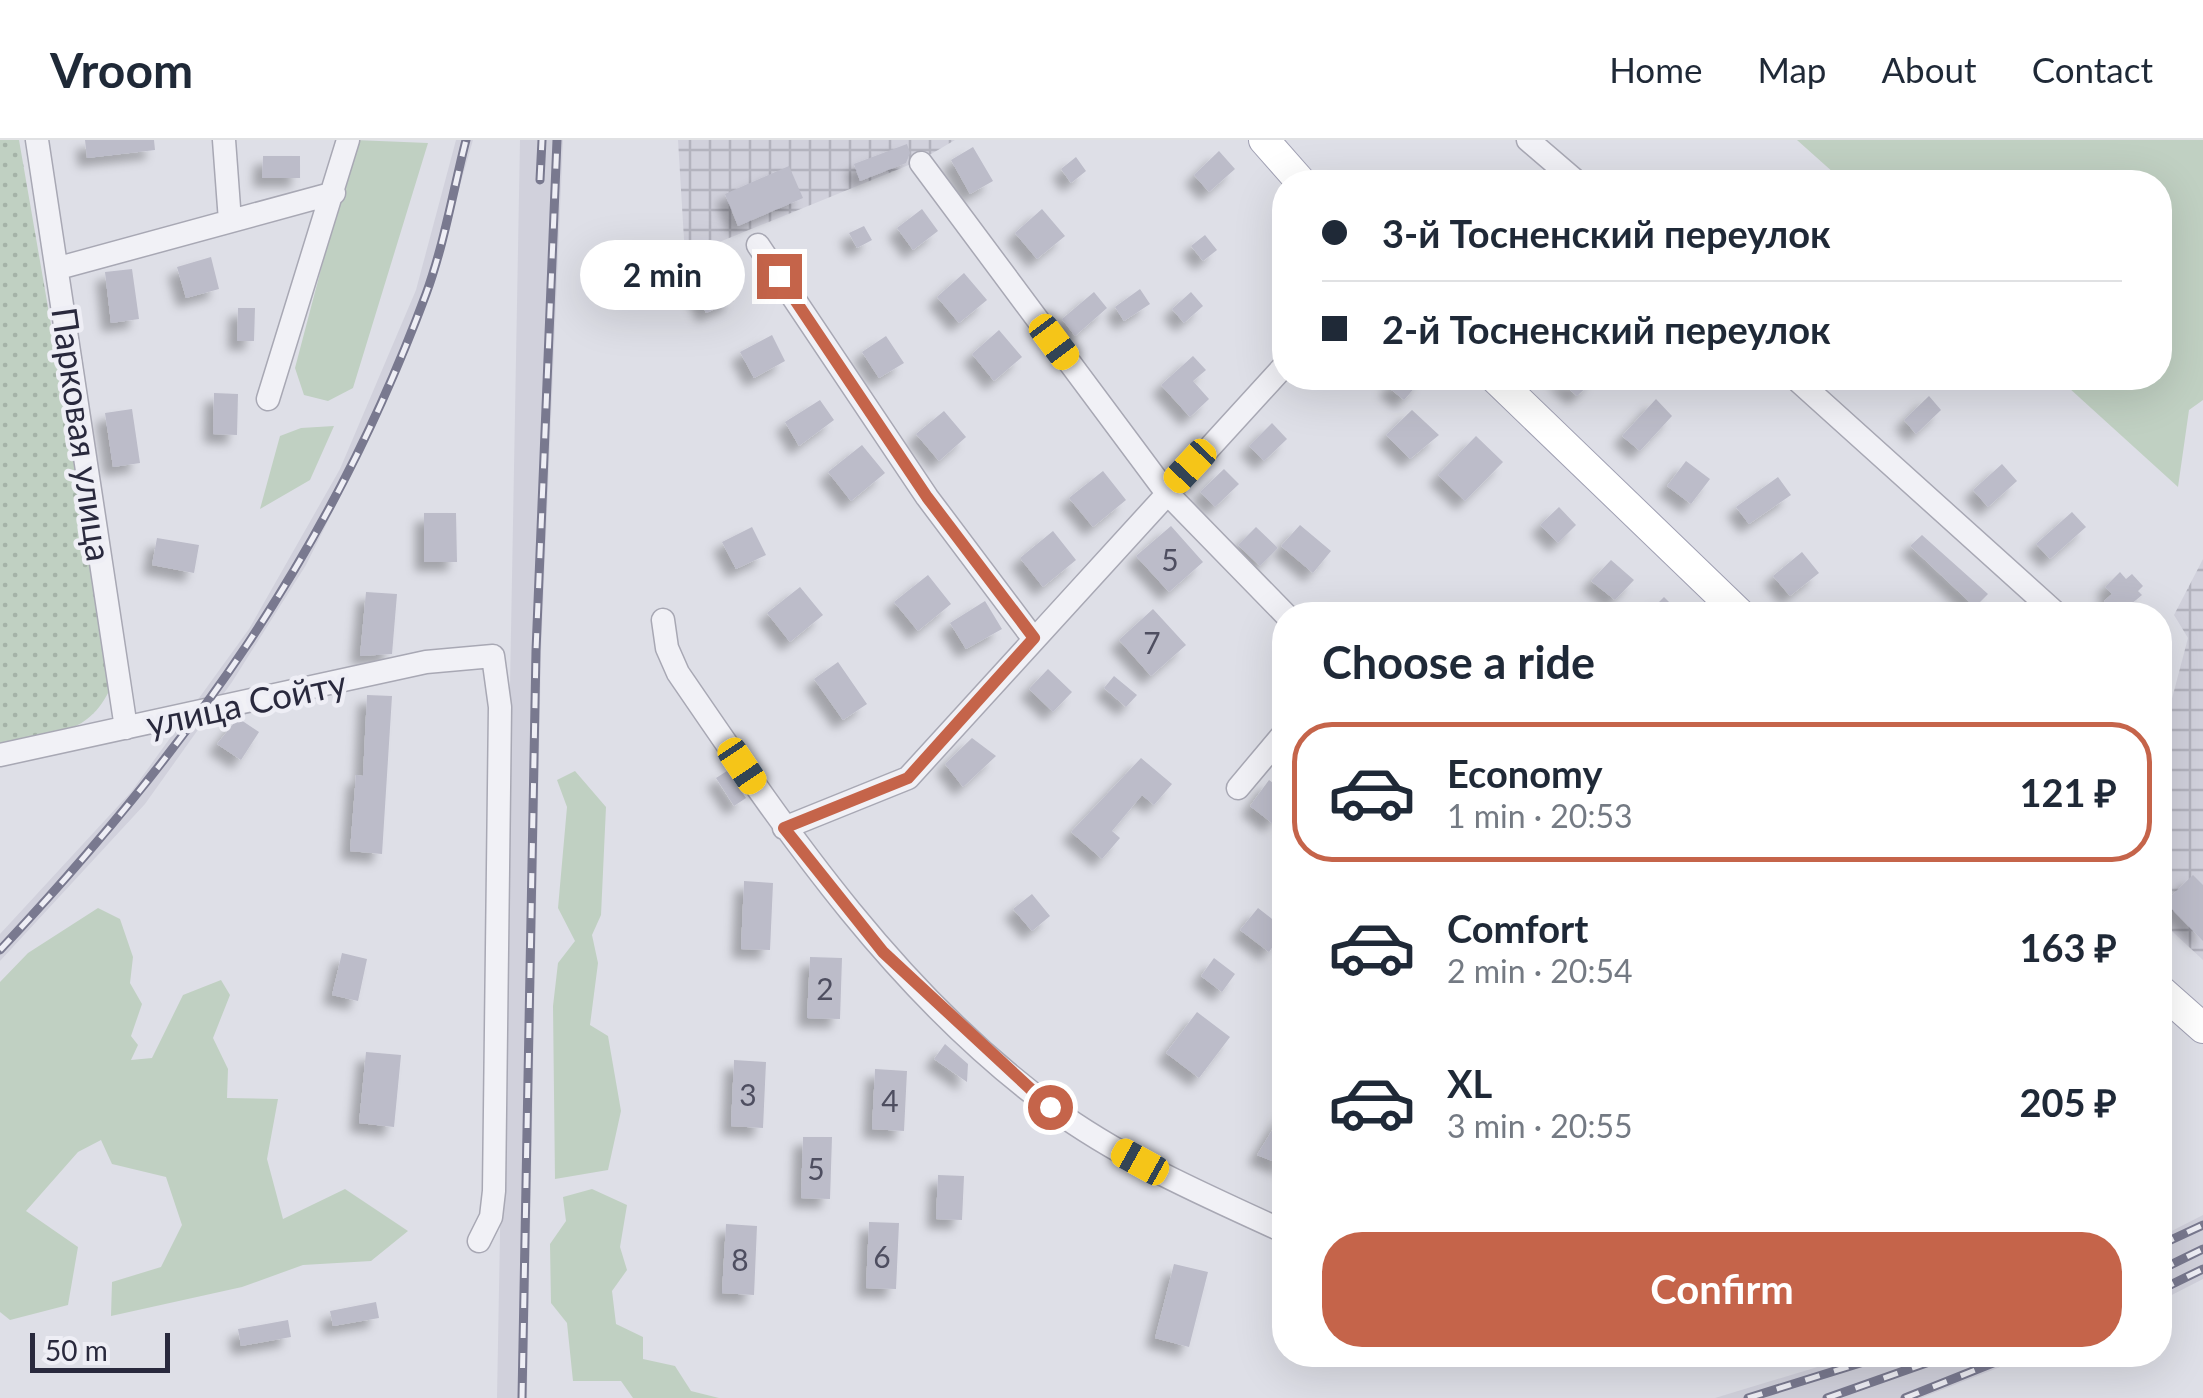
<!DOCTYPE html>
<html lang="en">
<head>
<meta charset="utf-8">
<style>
	:root { --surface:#fff; --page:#f2f2f3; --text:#1f2937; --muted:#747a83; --line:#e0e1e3; --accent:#c5644a }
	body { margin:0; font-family:Lato,sans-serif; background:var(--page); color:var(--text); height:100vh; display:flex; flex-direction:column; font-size:38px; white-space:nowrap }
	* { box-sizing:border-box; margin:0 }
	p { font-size:32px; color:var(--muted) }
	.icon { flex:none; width:55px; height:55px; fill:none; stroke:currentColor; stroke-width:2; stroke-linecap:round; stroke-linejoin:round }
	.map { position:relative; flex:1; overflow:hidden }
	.panel { position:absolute; left:1272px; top:462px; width:900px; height:765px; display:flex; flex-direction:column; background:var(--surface); border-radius:40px; box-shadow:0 10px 40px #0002 }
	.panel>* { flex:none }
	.banner { position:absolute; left:1272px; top:30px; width:900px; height:220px; border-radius:40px; box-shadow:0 10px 40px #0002; display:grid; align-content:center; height:220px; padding:0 50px; background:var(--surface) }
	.scale { position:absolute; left:30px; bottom:25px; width:140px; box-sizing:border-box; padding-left:10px; border:5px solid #29293d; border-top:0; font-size:28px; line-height:35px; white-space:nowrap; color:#29293d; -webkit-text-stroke:8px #eeeef5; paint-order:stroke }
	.end { position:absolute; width:45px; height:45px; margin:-22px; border:12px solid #c5644a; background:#fff; box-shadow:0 0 0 5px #fff }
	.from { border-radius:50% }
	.bubble { position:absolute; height:70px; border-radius:35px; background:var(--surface); box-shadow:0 10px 40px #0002; font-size:32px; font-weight:700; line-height:70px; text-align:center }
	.car { position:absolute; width:30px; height:60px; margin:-30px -15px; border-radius:12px; box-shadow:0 0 8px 2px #0007; background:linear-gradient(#f5c518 24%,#345 0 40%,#f5c518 0 76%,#345 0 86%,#f5c518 0) }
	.banner b { display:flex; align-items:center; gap:35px; height:95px; font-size:38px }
	.banner b+b { border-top:2px solid var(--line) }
	.banner i { width:25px; height:25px; background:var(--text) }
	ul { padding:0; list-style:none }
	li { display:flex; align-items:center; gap:30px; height:140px; margin:0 20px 15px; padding:0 30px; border:5px solid transparent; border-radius:40px }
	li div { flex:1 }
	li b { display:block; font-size:38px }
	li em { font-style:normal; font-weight:700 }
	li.current { border-color:var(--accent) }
	li>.icon { width:90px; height:90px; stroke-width:1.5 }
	h2 { padding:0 50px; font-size:45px; line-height:120px }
	.primary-button { display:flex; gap:20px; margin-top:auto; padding:20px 50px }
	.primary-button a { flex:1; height:115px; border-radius:40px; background:var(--accent); color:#fff; font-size:40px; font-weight:700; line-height:115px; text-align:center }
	header { display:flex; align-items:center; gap:60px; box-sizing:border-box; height:140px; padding:0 50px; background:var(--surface); border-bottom:2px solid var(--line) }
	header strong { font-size:48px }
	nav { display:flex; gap:55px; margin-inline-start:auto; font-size:35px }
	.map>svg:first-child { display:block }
</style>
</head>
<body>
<header>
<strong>Vroom</strong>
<nav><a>Home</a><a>Map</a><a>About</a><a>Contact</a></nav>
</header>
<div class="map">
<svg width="2203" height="1258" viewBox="0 0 2203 1258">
	<defs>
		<pattern id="industrial-grid" width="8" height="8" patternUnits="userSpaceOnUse" patternTransform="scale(2.5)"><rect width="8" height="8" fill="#d1d1dc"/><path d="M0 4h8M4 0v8" fill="none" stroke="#b3b3be"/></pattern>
		<pattern id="park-dots" width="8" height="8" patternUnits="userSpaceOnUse" patternTransform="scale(2.5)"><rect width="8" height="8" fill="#c0d0c2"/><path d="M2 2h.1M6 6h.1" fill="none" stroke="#a5b3a8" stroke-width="1.8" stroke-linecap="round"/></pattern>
		<filter id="shadow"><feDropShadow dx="-9" dy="9" stdDeviation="5" flood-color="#0004"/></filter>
	</defs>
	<rect width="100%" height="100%" fill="#dedfe7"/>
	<path fill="#d1d1dc" d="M456,0H473L430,151L375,287L306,425L232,542L145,664L0,821V794L131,652L249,489L340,329L416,150Z
		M520,0H563L541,512L527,1258H497Z
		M2203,1075V1139L2160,1161V1097Z
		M1857,1215H2031L1921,1258H1715Z"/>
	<path fill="url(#industrial-grid)" d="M678,0H955L921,20L685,116Z
		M2203,419V820L2160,780V604L2188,498L2174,475Z"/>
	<path fill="#c0d0c2" d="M355,0L428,3L353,248L328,261L304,255L295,228Z
		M1797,0H2203V260L2189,270L2178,347L2058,238H2160V42H1844Z
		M334,286L310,340L260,369L280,296L301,288Z
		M575,631L606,667L601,775L592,795L598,823L590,885L608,896L621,971L608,1030L555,1039L553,866L558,823L575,801L558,768L567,667L557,640Z
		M98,768L120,779L133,817L130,843L142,864L131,896L138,905L131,920L152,918L183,855L221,840L230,855L213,898L228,929L227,958L278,959L267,1019L283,1079L345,1049L408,1091L371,1121L303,1125L242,1147L111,1176L112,1142L161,1127L182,1085L166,1037L112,1024L101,1000L78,1012L26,1071L78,1107L68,1165L10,1180L0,1172V842L28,813Z
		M592,1049L627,1065L620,1107L627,1130L612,1151L616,1184L643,1197V1219L675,1226L691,1251L719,1258H633L621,1241H573L567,1183L551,1163L550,1104L566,1081L563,1057Z"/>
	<path fill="url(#park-dots)" d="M0,0H19L113,542C91,597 53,593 0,605Z"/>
	<path fill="#bcbcc9" filter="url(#shadow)" d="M85,0H154L155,10L87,18Z
		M907,4L910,13L906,23L860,41L854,24Z
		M973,7L993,41L970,54L951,20Z
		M1219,11L1235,29L1209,52L1194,35Z
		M263,16H300V38H262Z
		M1076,17L1086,31L1071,43L1061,29Z
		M789,26L803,58L738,86L725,54Z
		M922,69L938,91L913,110L897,88Z
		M1042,69L1065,96L1037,119L1015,93Z
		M864,86L872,100L857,108L849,93Z
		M1205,95L1217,110L1203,121L1191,106Z
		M211,117L219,149L186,158L177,127Z
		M718,124L734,161L706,173L689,136Z
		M132,129L139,179L111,183L105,132Z
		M964,133L987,160L959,183L937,157Z
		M1140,149L1150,164L1124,181L1115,167Z
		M1094,152L1107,168L1075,196L1062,179Z
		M1191,152L1203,166L1184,183L1172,169Z
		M238,168H255L254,201H237Z
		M999,190L1022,217L994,241L972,214Z
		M772,195L785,221L754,238L740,212Z
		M886,196L904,223L879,238L862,212Z
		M1193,216L1206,230L1193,241L1209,259L1190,277L1161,245Z
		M1397,238H1423L1404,260L1388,247Z
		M1556,238H1596L1577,256Z
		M214,253L238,254L237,295L213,294Z
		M1929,256L1941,270L1916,294L1904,280Z
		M1656,259L1672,276L1640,311L1622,296Z
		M820,260L834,280L799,306L785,282Z
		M132,269L140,323L113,327L105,273Z
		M1412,270L1439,295L1410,319L1386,295Z
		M944,271L966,297L939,321L916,294Z
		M1272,283L1287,299L1264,321L1249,306Z
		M1476,296L1503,322L1465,361L1438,335Z
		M862,305L885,333L851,361L828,332Z
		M1686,321L1710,339L1691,364L1667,346Z
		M2002,324L2017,341L1988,367L1973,350Z
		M1224,329L1239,344L1215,367L1200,352Z
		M1103,331L1126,360L1093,387L1069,358Z
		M1778,337L1791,355L1749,384L1736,367Z
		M1559,367L1576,385L1558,403L1540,385Z
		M2072,372L2086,387L2050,419L2036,404Z
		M424,373H456L457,422H424Z
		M1300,385L1331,411L1313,433L1281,406Z
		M1171,386L1203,422L1169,452L1136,416Z
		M752,387L766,415L736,429L722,402Z
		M1256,387L1278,408L1260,426L1238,405Z
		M1053,391L1076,420L1043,447L1020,418Z
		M1922,395L1988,454L1975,467L1910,406Z
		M157,398L199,405L194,433L152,425Z
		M1802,412L1819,433L1790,456L1773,436Z
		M1611,420L1634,440L1615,460L1591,441Z
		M2120,432L2126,439L2132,434L2143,446L2138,451L2142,455L2118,475L2104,461L2112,454L2105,447Z
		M928,435L951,464L918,491L894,462Z
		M800,447L823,475L790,502L767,473Z
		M366,452L397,454L392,514L360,516Z
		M1664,457L1682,475H1646Z
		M985,461L1002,489L966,509L950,483Z
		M1153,469L1186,505L1151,536L1119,500Z
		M838,522L867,564L843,580L814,539Z
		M1048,529L1072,552L1053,572L1029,549Z
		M1114,536L1137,555L1126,567L1104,548Z
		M367,555L392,556L382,714L350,711L356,635L363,636Z
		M238,578L259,592L241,620L217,604Z
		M972,598L996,616L963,647L945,624Z
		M1141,618L1172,644L1154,665L1142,655L1112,691L1120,698L1102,719L1071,692Z
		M727,631L746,658L734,666L716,638Z
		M1269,640L1285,652V667L1272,683L1250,666Z
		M2193,735L2203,745V801L2165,762Z
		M744,741L773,743L770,810L741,809Z
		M1032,754L1050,776L1032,791L1013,769Z
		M1258,768L1285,789L1269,812L1240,790Z
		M342,813L367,819L358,861L332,855Z
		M810,817L842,818L840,879L807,878Z
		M1214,818L1235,834L1222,852L1201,836Z
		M1197,872L1230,897L1199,938L1166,913Z
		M945,904L968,924L967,942L934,919Z
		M366,912L401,915L394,987L359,983Z
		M734,920L766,922L763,988L731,986Z
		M875,929L907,931L904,991L872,989Z
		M1285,969V1026L1257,1015Z
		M803,997H832L830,1059L801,1058Z
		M938,1035L964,1036L962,1080L936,1079Z
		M869,1082L899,1083L896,1149L866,1148Z
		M726,1084L757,1086L754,1155L722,1153Z
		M1174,1124L1208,1132L1189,1207L1155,1198Z
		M376,1162L379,1178L333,1186L330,1171Z
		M288,1180L291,1197L241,1206L238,1189Z"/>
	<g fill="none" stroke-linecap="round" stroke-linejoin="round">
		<g stroke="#a8a8b4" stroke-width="25">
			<path id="minor" d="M37,0L126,588
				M224,0L230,81
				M1528,0L1577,42
				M921,23L1166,352L1286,475
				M758,105L927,357L1033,498
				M59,128L334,53
				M1795,238L2058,475
				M268,259L348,0
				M663,480L667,508L678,533C786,691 895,853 1052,968C1123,1020 1205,1055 1285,1092
				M0,615L426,522L493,516L500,567L494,1051L491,1077L479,1101
				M1238,648L1285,592
				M784,688L908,638L1285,225"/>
		</g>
		<g stroke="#9f9fb2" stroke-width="32">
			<path id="major" d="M1264,0L1301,42
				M1495,238L1741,475
				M2160,850L2203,888"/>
		</g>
		<use href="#minor" stroke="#f1f1f6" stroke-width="22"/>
		<use href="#major" stroke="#fff" stroke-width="30"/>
		<g stroke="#79798f" stroke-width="9">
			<path id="rail" d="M540,40L542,0
				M0,810C188,610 330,413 426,154C444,105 453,51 466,0
				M2160,1105L2203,1085
				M2160,1130L2203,1109
				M2160,1150L2203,1129
				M522,1258L536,511L557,0
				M1748,1258L1886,1215
				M1827,1258L1949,1215
				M1905,1258L2013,1215"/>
		</g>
		<use href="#rail" stroke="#eeeef5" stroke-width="5" stroke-dasharray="15" stroke-linecap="butt"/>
	</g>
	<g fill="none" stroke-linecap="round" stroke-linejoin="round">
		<path stroke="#c5644a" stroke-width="12" d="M779,136L927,357L1034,498L908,638L784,688L883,812L1050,967"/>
	</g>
	<g text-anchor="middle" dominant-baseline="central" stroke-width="9" stroke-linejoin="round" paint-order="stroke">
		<g font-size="30" fill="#4e4e60">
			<text x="1170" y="419">5</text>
			<text x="1152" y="502">7</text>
			<text x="825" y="848">2</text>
			<text x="748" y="954">3</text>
			<text x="890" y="960">4</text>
			<text x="816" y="1028">5</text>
			<text x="882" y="1116">6</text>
			<text x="740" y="1119">8</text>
		</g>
		<g font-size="35" fill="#29293d" stroke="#eeeef5">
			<text transform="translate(83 294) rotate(82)">Парковая улица</text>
			<text transform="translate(246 562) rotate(-12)">улица Сойту</text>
		</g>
	</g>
</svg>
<div class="scale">50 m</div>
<i class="end from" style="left:1050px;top:967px"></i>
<i class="end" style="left:779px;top:136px"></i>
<div class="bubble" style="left:580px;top:100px;width:165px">2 min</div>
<i class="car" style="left:1054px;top:202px;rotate:143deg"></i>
<i class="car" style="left:1190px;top:326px;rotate:223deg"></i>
<i class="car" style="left:742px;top:626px;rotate:146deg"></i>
<i class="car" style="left:1140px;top:1022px;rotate:299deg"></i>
<div class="banner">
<b><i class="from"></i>3-й Тосненский переулок</b>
<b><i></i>2-й Тосненский переулок</b>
</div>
<section class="panel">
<h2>Choose a ride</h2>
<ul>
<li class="current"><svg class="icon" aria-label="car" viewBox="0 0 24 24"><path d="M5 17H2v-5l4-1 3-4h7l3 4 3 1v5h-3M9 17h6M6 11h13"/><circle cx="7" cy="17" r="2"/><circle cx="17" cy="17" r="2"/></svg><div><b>Economy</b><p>1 min · 20:53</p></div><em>121 ₽</em></li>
<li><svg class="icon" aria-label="car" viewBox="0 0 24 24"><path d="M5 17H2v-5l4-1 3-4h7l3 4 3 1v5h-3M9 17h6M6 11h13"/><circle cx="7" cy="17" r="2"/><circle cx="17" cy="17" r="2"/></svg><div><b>Comfort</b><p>2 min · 20:54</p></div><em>163 ₽</em></li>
<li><svg class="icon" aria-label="car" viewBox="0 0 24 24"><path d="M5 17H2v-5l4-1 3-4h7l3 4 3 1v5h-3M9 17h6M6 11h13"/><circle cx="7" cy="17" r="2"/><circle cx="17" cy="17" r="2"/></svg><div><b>XL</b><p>3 min · 20:55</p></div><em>205 ₽</em></li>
</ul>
<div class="primary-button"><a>Confirm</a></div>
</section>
</div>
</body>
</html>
